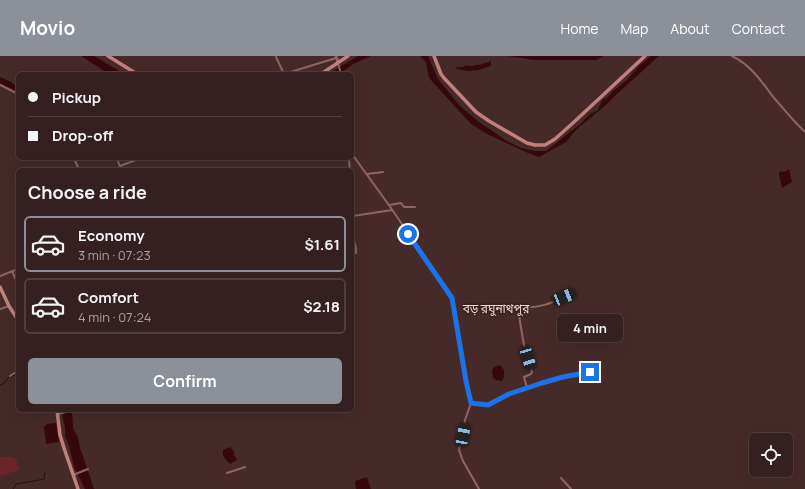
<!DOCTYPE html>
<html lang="en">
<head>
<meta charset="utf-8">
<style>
	:root { --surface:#342020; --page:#3f2d2d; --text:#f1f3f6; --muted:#a9a3a5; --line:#4e3e3e; --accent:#8c9099 }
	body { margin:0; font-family:Manrope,"Noto Sans Bengali",sans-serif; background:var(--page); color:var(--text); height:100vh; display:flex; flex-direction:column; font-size:15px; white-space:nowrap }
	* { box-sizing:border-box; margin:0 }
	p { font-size:13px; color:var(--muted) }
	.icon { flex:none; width:22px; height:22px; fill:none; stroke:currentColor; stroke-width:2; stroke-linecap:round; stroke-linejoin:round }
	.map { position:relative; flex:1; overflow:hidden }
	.drawer { position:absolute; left:16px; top:112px; width:338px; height:244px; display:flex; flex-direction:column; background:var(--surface); border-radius:6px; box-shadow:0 4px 16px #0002,0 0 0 1px var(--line) }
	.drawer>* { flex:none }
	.banner { position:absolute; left:16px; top:16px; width:338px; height:88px; border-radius:6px; box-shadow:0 4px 16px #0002,0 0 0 1px var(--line); display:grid; align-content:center; height:88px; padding:0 12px; background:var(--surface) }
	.controls { position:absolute; left:749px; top:377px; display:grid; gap:8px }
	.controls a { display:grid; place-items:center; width:44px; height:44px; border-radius:6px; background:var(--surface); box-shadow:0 4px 16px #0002,0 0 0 1px var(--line); font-size:20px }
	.end { position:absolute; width:18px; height:18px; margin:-9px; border:5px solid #1a73e8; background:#fff; box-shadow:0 0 0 2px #fff }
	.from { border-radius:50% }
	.bubble { position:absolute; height:28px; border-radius:6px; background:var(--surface); box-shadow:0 4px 16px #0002,0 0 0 1px var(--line); font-size:13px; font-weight:700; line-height:28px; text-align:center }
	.car { position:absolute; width:12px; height:24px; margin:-12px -6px; border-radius:5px; box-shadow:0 0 3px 1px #0007; background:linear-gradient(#222 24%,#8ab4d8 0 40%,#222 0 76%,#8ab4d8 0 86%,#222 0) }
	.banner b { display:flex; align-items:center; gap:14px; height:38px; font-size:15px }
	.banner b+b { border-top:1px solid var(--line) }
	.banner i { width:10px; height:10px; background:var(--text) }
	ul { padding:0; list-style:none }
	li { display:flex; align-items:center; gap:12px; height:56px; margin:0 8px 6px; padding:0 4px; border:2px solid var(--line); border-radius:6px }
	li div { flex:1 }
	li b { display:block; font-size:15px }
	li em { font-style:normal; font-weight:700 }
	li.on { border-color:var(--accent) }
	li>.icon { width:36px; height:36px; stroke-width:1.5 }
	h2 { padding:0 12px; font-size:18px; line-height:48px }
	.action { display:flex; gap:8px; margin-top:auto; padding:8px 12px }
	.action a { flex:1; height:46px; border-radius:6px; background:var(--accent); color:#fff; font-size:16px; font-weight:700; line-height:46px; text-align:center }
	header { display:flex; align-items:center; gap:24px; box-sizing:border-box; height:56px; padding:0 20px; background:var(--accent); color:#fff }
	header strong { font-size:19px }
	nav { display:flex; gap:22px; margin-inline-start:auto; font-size:14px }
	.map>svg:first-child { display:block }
</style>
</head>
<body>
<header>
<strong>Movio</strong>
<nav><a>Home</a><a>Map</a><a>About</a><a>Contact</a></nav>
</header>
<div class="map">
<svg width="805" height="433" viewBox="0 0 805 433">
	<rect width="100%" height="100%" fill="#462a2a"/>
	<path fill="#6b2429" d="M1,401H10L16,403L20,414L1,420L0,419V402Z"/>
	<path fill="#36070c" d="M81,0H94L124,18H109Z
		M358,0H371L353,8L339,18H330L333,15Z
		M420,0H428L438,23L460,50L479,66L507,85L521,92L536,95H546L579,69L590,58L598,54C599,50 601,48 602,44L607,42L613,35L627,24L640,9L651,0H659L617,38L607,48L576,74L566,86L539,101L528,97L485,77L470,67L429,22L426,6Z
		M508,0H604L596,4H534Z
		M491,5V10L479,14L469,15L456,13L457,11H463L467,9L468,10H474L475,9C481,9 484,7 491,5Z
		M0,21L11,26L18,32V37L14,34L0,27Z
		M789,113L792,126L782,132L779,118V116L787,115V114Z
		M500,309L504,314V321L502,325L496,324L493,322L492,314L494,311Z
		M61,354H72L73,372L78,382L80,392L84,403L94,433H85L74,411L69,390L65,380V371Z
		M56,367L59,386L46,388L44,371L47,368Z
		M230,391L235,397L233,398L237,403V404L230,408L223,400V394Z
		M367,421L371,433H356L355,425Z"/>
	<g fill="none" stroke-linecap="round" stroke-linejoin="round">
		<path stroke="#36070c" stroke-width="1" d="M0,329L3,328L9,321L18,318
			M13,433L16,428L29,426L44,423L45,416"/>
		<path stroke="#8f6463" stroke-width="2" d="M732,0C751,9 762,26 774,42C784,53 793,65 804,75
			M276,1L284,18
			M338,7L341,18
			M284,18L336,2
			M0,29L18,38
			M352,98L391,152L452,242L465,325L471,347L465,364L459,394L463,405L479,433
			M74,102L79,114
			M117,102L121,114
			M350,102L349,105L350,114
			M120,110L136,104
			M367,118L383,116
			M389,149L401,147L404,151H415
			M352,151C353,159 351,173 353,181C354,187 357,191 356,197
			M353,160L392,154
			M12,215L15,222
			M0,220L18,213
			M574,237C557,244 542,253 523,251L521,253L519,257L520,266L524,289L532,316L531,318L524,321L527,332L563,321L591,316
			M0,253L9,250
			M10,320L18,315
			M471,347L488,349L509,338L527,332
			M58,358L74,354
			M227,417L245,411
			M73,419L88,413
			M561,422L571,433"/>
		<path stroke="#8f6463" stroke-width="3" d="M336,0L338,6"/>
		<path stroke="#c27f7e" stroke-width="3.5" d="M108,0L137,18
			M434,0L441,18L444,22L476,56L489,65L527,87L535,89H545L555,83L574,66L645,0
			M321,18L348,0
			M0,231L9,250L18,264
			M57,354L60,379L64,392L78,433"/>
	</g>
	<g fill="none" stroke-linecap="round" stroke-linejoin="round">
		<path stroke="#1a73e8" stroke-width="5" d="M408,178L452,242L466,325L471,347L488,349L509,338L542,327L563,321L590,316"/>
	</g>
	<g text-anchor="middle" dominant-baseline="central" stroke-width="3" stroke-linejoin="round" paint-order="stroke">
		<g font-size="12" fill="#f8d4d2" stroke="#3b2020">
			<text x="496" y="252">বড় রঘুনাথপুর</text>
		</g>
	</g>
</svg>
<div class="controls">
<a><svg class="icon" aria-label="locate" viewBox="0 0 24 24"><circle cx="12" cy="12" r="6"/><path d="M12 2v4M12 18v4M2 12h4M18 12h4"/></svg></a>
</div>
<i class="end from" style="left:408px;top:178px"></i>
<i class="end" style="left:590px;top:316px"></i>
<div class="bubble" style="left:557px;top:258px;width:66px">4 min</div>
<i class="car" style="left:564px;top:241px;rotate:68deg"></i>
<i class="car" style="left:528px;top:302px;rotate:163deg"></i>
<i class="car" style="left:463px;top:379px;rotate:11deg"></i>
<div class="banner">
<b><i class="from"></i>Pickup</b>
<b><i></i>Drop-off</b>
</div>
<section class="drawer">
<h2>Choose a ride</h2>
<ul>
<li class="on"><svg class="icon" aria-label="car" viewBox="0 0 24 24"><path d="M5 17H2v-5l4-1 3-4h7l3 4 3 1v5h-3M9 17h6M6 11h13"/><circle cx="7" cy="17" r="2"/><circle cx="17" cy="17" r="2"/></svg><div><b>Economy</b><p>3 min · 07:23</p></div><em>$1.61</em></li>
<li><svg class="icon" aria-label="car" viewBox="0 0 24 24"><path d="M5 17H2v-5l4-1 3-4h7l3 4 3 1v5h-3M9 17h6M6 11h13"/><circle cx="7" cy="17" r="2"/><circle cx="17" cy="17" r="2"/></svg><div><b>Comfort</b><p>4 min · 07:24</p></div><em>$2.18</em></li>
</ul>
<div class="action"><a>Confirm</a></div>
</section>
</div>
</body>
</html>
